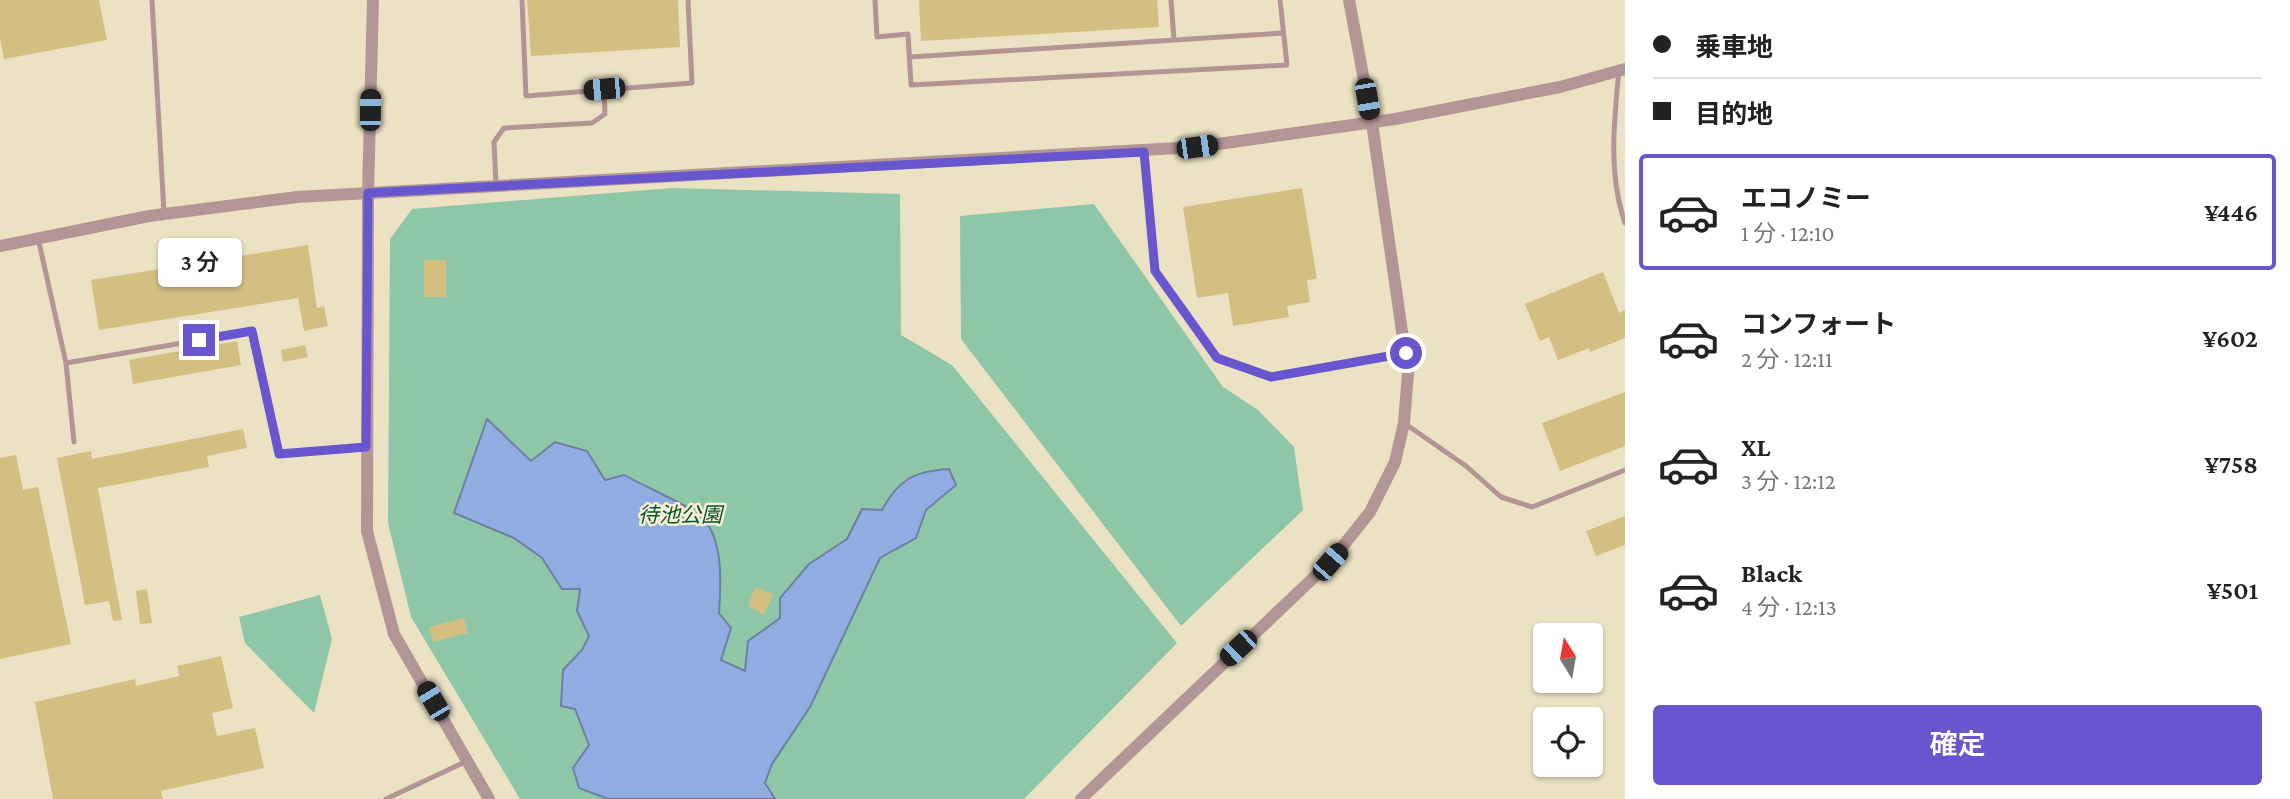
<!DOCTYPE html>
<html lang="ja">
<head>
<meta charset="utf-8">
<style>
	:root { --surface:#fff; --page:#f6f6f6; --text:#222; --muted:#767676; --line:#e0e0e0; --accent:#6856cf }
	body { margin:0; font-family:"Crimson Pro","Noto Sans JP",serif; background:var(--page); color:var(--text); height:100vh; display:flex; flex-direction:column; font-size:26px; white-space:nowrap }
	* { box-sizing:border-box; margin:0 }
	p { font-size:23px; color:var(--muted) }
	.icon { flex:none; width:38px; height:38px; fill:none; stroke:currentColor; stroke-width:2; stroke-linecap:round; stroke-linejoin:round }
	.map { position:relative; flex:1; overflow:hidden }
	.drawer { display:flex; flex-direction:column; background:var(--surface); width:665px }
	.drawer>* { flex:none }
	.guide { display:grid; align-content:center; height:154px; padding:0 28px; background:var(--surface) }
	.needle { width:46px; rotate:349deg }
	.controls { position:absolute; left:1533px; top:623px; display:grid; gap:14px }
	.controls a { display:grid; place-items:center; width:70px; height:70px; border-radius:7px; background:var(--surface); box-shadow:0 2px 5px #0004; font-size:35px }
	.end { position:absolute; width:32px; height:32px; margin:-16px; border:9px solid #6856cf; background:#fff; box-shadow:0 0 0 4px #fff }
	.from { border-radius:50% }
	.bubble { position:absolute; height:49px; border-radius:7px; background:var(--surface); box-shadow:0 2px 5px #0004; font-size:23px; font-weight:600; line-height:49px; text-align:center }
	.car { position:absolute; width:21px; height:42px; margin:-21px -10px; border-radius:9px; box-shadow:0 0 5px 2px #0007; background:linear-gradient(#222 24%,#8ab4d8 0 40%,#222 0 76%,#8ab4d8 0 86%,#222 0) }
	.guide b { display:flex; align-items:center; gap:24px; height:66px; font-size:26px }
	.guide b+b { border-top:2px solid var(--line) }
	.guide i { width:18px; height:18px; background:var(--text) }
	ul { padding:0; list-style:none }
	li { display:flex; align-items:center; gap:21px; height:116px; margin:0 14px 10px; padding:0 14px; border:4px solid transparent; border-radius:7px }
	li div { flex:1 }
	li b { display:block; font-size:26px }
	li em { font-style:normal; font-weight:600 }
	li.selected { border-color:var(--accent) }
	li>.icon { width:63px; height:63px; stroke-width:1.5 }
	.action { display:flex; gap:14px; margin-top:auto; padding:14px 28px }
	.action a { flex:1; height:80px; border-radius:7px; background:var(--accent); color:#fff; font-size:28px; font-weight:600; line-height:80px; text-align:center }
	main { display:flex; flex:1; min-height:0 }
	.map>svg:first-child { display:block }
</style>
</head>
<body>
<main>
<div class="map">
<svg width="1625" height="799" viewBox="0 0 1625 799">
	<rect width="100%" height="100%" fill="#ebe2c4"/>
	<path fill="#8ec7a8" d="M673,188L900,194L901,335L952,365L1177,643L1024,799H520L411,617L388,523L390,239L412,209Z
		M1094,204L1223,387L1258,410L1294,447L1303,510L1181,626L961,339L960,216Z
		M320,595L332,639L314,713L245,643L239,617Z"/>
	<path fill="#91ace1" stroke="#6e7fa1" stroke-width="2" d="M487,419L531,461L555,442L587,451L605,480L624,475C640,484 692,507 702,517C724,540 721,584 719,613L731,628L721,660L745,671L748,641L780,618V598L809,564L847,539L862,509L882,510C898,480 914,471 949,469L956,485L926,510L916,538L880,558L810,707L772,764L765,783L775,799H608L579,788L573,768L589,745L575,709L561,706L563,670L582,650L589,636L577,611L580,589H562L542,558L514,538L454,513Z"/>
	<path fill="#d3bf82" d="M0,0H99L107,40L4,59L0,39Z
		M527,0H678L680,47L531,56Z
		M919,0H1157L1159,27L921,41Z
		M1302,188L1317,279L1307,280L1310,302L1287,306L1289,317L1233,326L1228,293L1197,298L1183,207Z
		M308,245L317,308L324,306L328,326L304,331L298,298L99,330L91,280Z
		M424,260H446V297H424Z
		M1603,272L1619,313L1625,310V338L1590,352L1589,348L1558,360L1549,337L1540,341L1525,304Z
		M237,341L241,365L133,384L129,360Z
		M305,345L308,357L283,362L281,350Z
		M1625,392V446L1560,471L1542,423Z
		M243,429L247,448L207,456L209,467L98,488L122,620L113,621L109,601L85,605L57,458L91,451L92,459Z
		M16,455L23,490L38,487L71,644L0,659V458Z
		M1625,516V545L1596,556L1586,531Z
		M755,587L773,594L764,615L748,606Z
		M147,589L152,623L140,624L136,591Z
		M464,618L468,633L433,642L429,627Z
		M221,656L233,708L212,713L217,736L255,728L264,768L161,791L163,799H53L35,702L135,679L136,686L179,676L177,666Z"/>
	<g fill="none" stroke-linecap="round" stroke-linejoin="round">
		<path stroke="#b49596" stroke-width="5" d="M152,0L164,213
			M522,0L526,96L692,83L688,0
			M875,0L877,37L908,34L911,85L1287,65L1280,0
			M1171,0L1174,40
			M910,57L1283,33
			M1619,70C1614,121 1608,174 1625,223
			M1144,152L1155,271L1217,358L1271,377L1405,353
			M496,186L494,142L504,128L592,123L605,114L604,89
			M38,238L66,363L74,442
			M66,363L252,331L279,454L366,447
			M1404,423L1466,466L1501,497L1532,507L1625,470
			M386,799L465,762"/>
		<path stroke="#b49596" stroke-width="12" d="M373,0L368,193L367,531L394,634L489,799
			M0,246L149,216L297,197L1197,147L1395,119L1560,87L1625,69
			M1081,799L1330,562L1370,512L1395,462L1404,423L1408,373L1372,123L1349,0"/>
	</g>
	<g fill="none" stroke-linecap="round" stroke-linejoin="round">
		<path stroke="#6856cf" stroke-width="9" d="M199,340L252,331L279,454L366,447L368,193L1144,152L1155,271L1217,358L1271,377L1406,353"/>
	</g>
	<g text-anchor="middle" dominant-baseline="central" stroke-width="5" stroke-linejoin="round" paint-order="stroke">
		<g font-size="21" font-style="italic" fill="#005536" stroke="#f9efd1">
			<text x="680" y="515">待池公園</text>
		</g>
	</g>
</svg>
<div class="controls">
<a><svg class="needle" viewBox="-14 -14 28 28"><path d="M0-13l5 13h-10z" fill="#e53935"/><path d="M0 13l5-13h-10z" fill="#767676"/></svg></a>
<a><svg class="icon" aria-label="locate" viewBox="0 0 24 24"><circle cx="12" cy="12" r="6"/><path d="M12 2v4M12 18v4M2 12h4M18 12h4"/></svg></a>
</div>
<i class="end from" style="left:1406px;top:353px"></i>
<i class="end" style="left:199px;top:340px"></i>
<div class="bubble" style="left:158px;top:238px;width:84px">3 分</div>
<i class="car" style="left:604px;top:89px;rotate:265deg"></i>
<i class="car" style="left:1367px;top:99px;rotate:170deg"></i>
<i class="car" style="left:370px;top:110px;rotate:1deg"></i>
<i class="car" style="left:1197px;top:147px;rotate:82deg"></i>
<i class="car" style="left:1330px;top:562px;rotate:41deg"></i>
<i class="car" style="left:1238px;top:648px;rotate:227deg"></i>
<i class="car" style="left:433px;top:701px;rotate:329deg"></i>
</div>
<section class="drawer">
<div class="guide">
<b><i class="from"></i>乗車地</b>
<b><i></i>目的地</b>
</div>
<ul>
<li class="selected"><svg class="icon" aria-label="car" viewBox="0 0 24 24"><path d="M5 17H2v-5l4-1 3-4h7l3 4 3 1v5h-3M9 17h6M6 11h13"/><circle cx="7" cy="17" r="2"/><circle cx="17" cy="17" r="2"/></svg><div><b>エコノミー</b><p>1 分 · 12:10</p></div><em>¥446</em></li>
<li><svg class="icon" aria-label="car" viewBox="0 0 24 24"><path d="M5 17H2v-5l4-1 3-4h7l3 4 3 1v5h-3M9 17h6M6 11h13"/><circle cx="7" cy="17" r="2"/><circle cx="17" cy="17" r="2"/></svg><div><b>コンフォート</b><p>2 分 · 12:11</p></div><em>¥602</em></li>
<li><svg class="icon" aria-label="car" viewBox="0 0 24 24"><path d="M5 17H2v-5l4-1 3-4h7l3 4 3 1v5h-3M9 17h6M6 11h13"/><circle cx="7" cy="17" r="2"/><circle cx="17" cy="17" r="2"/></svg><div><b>XL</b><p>3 分 · 12:12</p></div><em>¥758</em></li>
<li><svg class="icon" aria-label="car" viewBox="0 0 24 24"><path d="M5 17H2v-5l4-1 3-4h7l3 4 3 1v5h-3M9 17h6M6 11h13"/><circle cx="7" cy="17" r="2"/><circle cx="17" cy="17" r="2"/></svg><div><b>Black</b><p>4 分 · 12:13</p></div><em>¥501</em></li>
</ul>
<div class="action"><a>確定</a></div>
</section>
</main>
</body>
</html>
